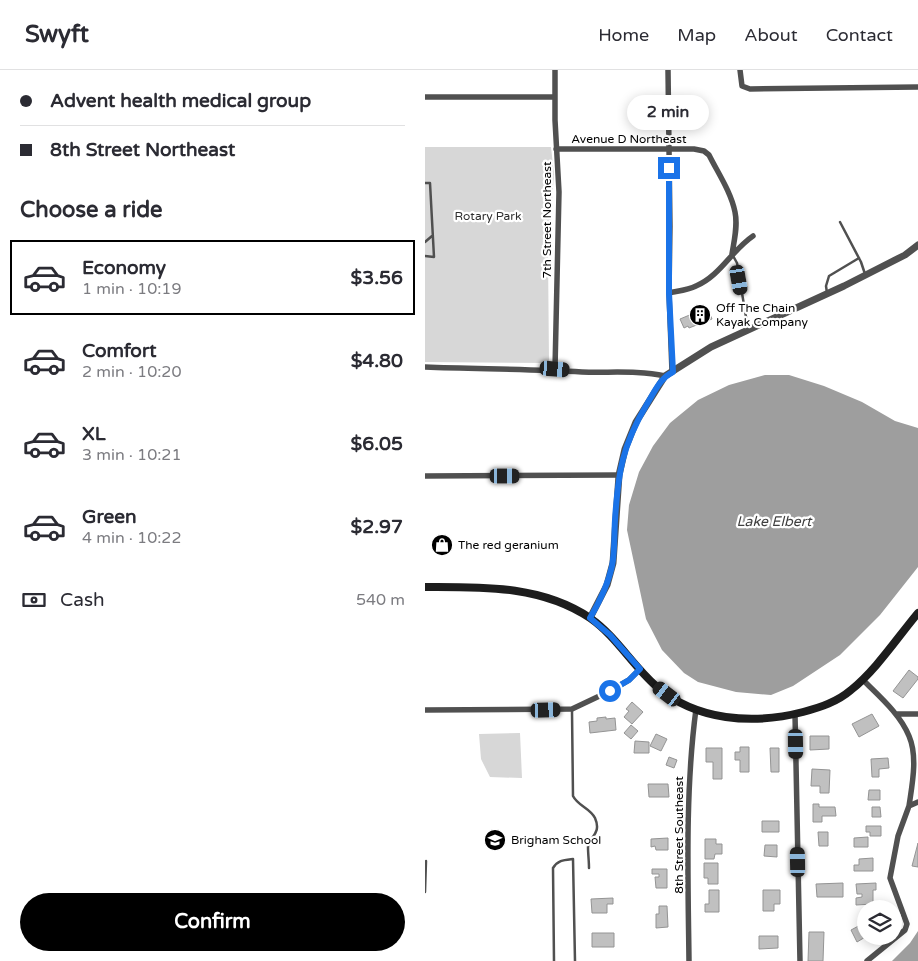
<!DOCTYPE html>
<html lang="en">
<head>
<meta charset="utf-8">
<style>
	:root { --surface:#fff; --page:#f2f2f3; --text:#2b2b33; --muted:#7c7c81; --line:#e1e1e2; --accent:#000 }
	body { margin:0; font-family:"Varela Round",sans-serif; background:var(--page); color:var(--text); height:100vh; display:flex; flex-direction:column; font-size:19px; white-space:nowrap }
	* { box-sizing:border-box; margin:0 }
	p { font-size:16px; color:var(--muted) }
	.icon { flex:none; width:28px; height:28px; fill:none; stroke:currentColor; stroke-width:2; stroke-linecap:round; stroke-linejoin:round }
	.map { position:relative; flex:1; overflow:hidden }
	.details { display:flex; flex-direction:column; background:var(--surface); width:425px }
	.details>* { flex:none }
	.banner { display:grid; align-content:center; height:110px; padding:0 20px; background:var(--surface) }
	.fabs { position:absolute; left:432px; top:830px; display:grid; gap:10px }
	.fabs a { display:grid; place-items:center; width:45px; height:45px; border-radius:50%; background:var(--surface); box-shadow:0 2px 12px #0003; font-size:25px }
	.end { position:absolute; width:22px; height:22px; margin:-11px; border:6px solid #1a73e8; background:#fff; box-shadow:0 0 0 2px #fff }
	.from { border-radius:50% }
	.bubble { position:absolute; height:35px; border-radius:18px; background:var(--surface); box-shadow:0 2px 12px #0003; font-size:16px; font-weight:800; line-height:35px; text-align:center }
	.car { position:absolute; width:15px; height:30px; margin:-15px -8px; border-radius:6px; box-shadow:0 0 4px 1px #0007; background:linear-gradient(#222 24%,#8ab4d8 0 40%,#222 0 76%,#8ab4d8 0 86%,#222 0) }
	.banner b { display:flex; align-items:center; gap:18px; height:48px; font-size:19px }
	.banner b+b { border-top:1px solid var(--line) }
	.banner i { width:12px; height:12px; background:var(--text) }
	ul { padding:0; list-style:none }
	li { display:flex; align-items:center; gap:15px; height:75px; margin:0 10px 8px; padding:0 10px; border:2px solid transparent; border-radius:0px }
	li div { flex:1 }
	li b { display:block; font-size:19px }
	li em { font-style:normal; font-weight:800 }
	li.active { border-color:var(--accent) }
	li>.icon { width:45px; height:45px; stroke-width:1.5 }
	h2 { padding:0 20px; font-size:22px; line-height:60px }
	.pay { display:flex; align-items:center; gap:12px; height:55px; padding:0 20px; font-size:19px }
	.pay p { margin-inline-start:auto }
	.primary-button { display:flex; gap:10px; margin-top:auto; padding:10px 20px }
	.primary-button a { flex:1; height:58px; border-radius:30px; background:var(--accent); color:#fff; font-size:20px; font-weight:800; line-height:58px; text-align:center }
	header { display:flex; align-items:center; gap:30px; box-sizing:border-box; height:70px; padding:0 25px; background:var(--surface); border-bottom:1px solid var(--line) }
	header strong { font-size:24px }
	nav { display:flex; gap:28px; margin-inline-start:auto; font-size:18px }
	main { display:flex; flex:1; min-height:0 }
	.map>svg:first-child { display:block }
</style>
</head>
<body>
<header>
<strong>Swyft</strong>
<nav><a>Home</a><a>Map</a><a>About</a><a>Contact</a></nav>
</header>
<main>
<section class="details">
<div class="banner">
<b><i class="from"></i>Advent health medical group</b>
<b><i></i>8th Street Northeast</b>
</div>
<h2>Choose a ride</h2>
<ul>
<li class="active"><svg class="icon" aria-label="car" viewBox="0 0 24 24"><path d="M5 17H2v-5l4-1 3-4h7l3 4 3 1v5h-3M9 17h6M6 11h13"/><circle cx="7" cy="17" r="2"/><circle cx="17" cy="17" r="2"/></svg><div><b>Economy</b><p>1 min · 10:19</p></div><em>$3.56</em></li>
<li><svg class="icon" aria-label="car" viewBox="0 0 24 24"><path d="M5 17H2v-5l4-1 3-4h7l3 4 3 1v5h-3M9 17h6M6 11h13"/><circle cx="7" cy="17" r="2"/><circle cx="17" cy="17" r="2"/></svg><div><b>Comfort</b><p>2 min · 10:20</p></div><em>$4.80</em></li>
<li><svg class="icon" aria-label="car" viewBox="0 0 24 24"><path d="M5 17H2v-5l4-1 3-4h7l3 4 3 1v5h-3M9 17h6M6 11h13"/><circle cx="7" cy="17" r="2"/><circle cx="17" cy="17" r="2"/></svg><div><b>XL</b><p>3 min · 10:21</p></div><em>$6.05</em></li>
<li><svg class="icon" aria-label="car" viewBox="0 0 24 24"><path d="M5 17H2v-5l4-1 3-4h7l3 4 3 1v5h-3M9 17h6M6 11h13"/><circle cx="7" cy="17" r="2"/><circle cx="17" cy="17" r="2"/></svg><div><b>Green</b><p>4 min · 10:22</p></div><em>$2.97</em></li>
</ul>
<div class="pay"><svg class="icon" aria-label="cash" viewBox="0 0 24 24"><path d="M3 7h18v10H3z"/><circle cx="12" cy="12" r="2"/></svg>Cash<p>540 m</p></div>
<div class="primary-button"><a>Confirm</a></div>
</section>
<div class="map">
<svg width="493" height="891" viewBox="0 0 493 891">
	<rect width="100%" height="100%" fill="#fff"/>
	<path fill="#d7d7d7" d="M0,77H126L129,104L123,184L124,293L0,292Z
		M95,663L97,708L65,707L56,689L54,664Z"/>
	<path fill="#9e9e9e" d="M340,305H364L399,316L437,332L470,351L493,358V497L455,545L415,585L368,616L346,625L311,622L273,612L259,603L237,580L221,549L202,460L204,435L214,402L228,376L245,353L273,330L304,315Z
		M493,861V891H467L485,873Z"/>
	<path fill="#c0c0c0" stroke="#949494" d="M279,239L280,241L283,240L287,249L264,258L263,256L259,258L255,249Z
		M484,600L493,607V609L478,628L468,621Z
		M207,632L218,642L207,654L199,647L204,641L201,639Z
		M447,644L454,656L434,667L427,654Z
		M181,647V649L190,648L191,660L165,663L164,652L172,651V648Z
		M206,655L213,661L206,669L199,663Z
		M231,664L242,669L236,681L225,676Z
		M385,666H404V679L385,680Z
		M210,671L224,672V683H209Z
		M315,677H324V702H315V690H310V682H315Z
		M281,678H297V709H288V692H281Z
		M345,678H354V702H346Z
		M244,687L252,690L249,698L241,695Z
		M463,688L464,698L454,699V707H447L446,689Z
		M387,699L405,700L404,723H395V716H386Z
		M223,714H243L244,727H224Z
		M444,720H455V730H443Z
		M388,734H394V737H410L411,746H397V752H388Z
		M447,737H455L456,747H447Z
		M337,751H354V762H337Z
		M441,756H456V766H445V762H441Z
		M393,762H403V776H394Z
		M443,767V777H429V768Z
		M243,768V780H231L230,776L226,777V769Z
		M280,769H291V774H297V784H290L289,789H280Z
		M493,773V797L487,796Z
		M340,775H352V787L339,786Z
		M448,788V801H429V795H434V789Z
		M279,793H293V814H283V808H279Z
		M227,799H242V818H231L230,807H234V804H227Z
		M418,813V827H392L391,814Z
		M451,813V820H448V834L431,835V828L437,827V824H432L431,814Z
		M284,820H294V842H280V834H284Z
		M338,820H355V834H349V841H338Z
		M188,828V834H182V843H167L166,829Z
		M234,836H242L243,857L231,858V844H234Z
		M441,852L442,866L432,872L426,860Z
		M384,862H399L398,891H383Z
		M167,863H189V877H167Z
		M334,866H353V878L334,879Z"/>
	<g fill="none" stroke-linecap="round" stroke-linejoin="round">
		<path stroke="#505050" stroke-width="2.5" d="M0,113H5L9,187L0,186
			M415,152L436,192L440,204
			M0,172L7,166
			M307,184L312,193L323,259
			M402,223L401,216L404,206L434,188
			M147,641L148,726C153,736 165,738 170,748C177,764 164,767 163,777C163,784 164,791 164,798
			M0,822L1,791
			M129,891L128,798C133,790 139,790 148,789L150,891"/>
		<path stroke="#505050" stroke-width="5.5" d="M130,0V50L134,122L130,299
			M243,0L245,156L244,223L247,302
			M315,0L317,16L325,19L493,17
			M0,27H130
			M131,79H269L279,81L284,85C293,103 306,122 310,142C313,156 309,171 307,184
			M244,223C253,221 263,220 271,216C295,206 307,180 328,166
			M0,297C52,299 104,299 157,302C185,303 213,300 240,306
			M0,406L194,405
			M438,610C455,627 475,644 484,666C493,687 487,715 484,736
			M0,640L147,639L185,621L204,610L215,599
			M370,644L375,891
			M471,644H493
			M264,891C263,807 260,722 271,639
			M442,891L480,860L482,854L465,808L473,766L484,736L493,732"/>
		<path stroke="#505050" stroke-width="7" d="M165,548L182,515L188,493L194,405L200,379L211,352L240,306L286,277L419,216L480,185L493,175"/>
		<path stroke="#1d1d1d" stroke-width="8" d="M0,517C57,517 116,515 165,548C191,566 207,595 231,616C271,651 328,655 378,642C396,637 412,632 426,620C451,600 472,568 493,543"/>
	</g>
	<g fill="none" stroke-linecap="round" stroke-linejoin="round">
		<path stroke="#1a73e8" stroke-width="6" d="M185,621L204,610L215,599L185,565L165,548C175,531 183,515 187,496C190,481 189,465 190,450C193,403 197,376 222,334C229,323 235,308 248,302L244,223V98"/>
	</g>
	<defs>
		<g id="building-disc" transform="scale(1.125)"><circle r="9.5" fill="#000" stroke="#fff"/><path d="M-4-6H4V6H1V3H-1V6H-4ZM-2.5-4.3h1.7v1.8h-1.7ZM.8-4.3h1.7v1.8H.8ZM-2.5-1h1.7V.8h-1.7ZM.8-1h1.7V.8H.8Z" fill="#fff"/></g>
		<g id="shop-disc" transform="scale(1.125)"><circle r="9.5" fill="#000" stroke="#fff"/><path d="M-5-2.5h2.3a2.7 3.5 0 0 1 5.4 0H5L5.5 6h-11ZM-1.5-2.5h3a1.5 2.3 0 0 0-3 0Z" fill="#fff"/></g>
		<g id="school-disc" transform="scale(1.125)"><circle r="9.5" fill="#000" stroke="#fff"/><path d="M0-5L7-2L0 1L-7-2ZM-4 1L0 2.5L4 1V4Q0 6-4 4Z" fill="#fff"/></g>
	</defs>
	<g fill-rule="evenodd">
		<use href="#building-disc" x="275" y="245"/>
		<use href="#shop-disc" x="17" y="475"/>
		<use href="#school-disc" x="70" y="770"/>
	</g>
	<g text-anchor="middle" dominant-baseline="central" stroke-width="4.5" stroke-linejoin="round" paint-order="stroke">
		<g font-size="12" fill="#000" stroke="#fff">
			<text x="204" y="69">Avenue D Northeast</text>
			<text transform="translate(122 150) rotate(-90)">7th Street Northeast</text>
			<text transform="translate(254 765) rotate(-90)">8th Street Southeast</text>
		</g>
		<g font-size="12" fill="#2e2e2e" stroke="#fff">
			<text x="63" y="146">Rotary Park</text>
		</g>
		<g font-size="12" fill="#000" stroke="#fff" text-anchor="start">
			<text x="291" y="238">Off The Chain<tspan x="291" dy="14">Kayak Company</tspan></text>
			<text x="33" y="475">The red geranium</text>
			<text x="86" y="770">Brigham School</text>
		</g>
		<g font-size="14" font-style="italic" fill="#3f3f3f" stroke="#fff">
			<text x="349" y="451">Lake Elbert</text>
		</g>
	</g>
</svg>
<div class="fabs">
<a><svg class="icon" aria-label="layers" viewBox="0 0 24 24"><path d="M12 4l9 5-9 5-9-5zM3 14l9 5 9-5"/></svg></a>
</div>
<i class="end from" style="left:185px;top:621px"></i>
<i class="end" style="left:244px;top:98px"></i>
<div class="bubble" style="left:202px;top:25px;width:82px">2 min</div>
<i class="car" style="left:314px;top:210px;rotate:170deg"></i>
<i class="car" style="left:130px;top:299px;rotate:95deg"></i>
<i class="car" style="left:80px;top:406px;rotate:90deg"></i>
<i class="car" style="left:242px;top:624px;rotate:307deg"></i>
<i class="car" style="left:121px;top:640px;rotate:88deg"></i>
<i class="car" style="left:371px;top:674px;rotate:179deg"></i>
<i class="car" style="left:373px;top:792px;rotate:359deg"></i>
</div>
</main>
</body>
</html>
